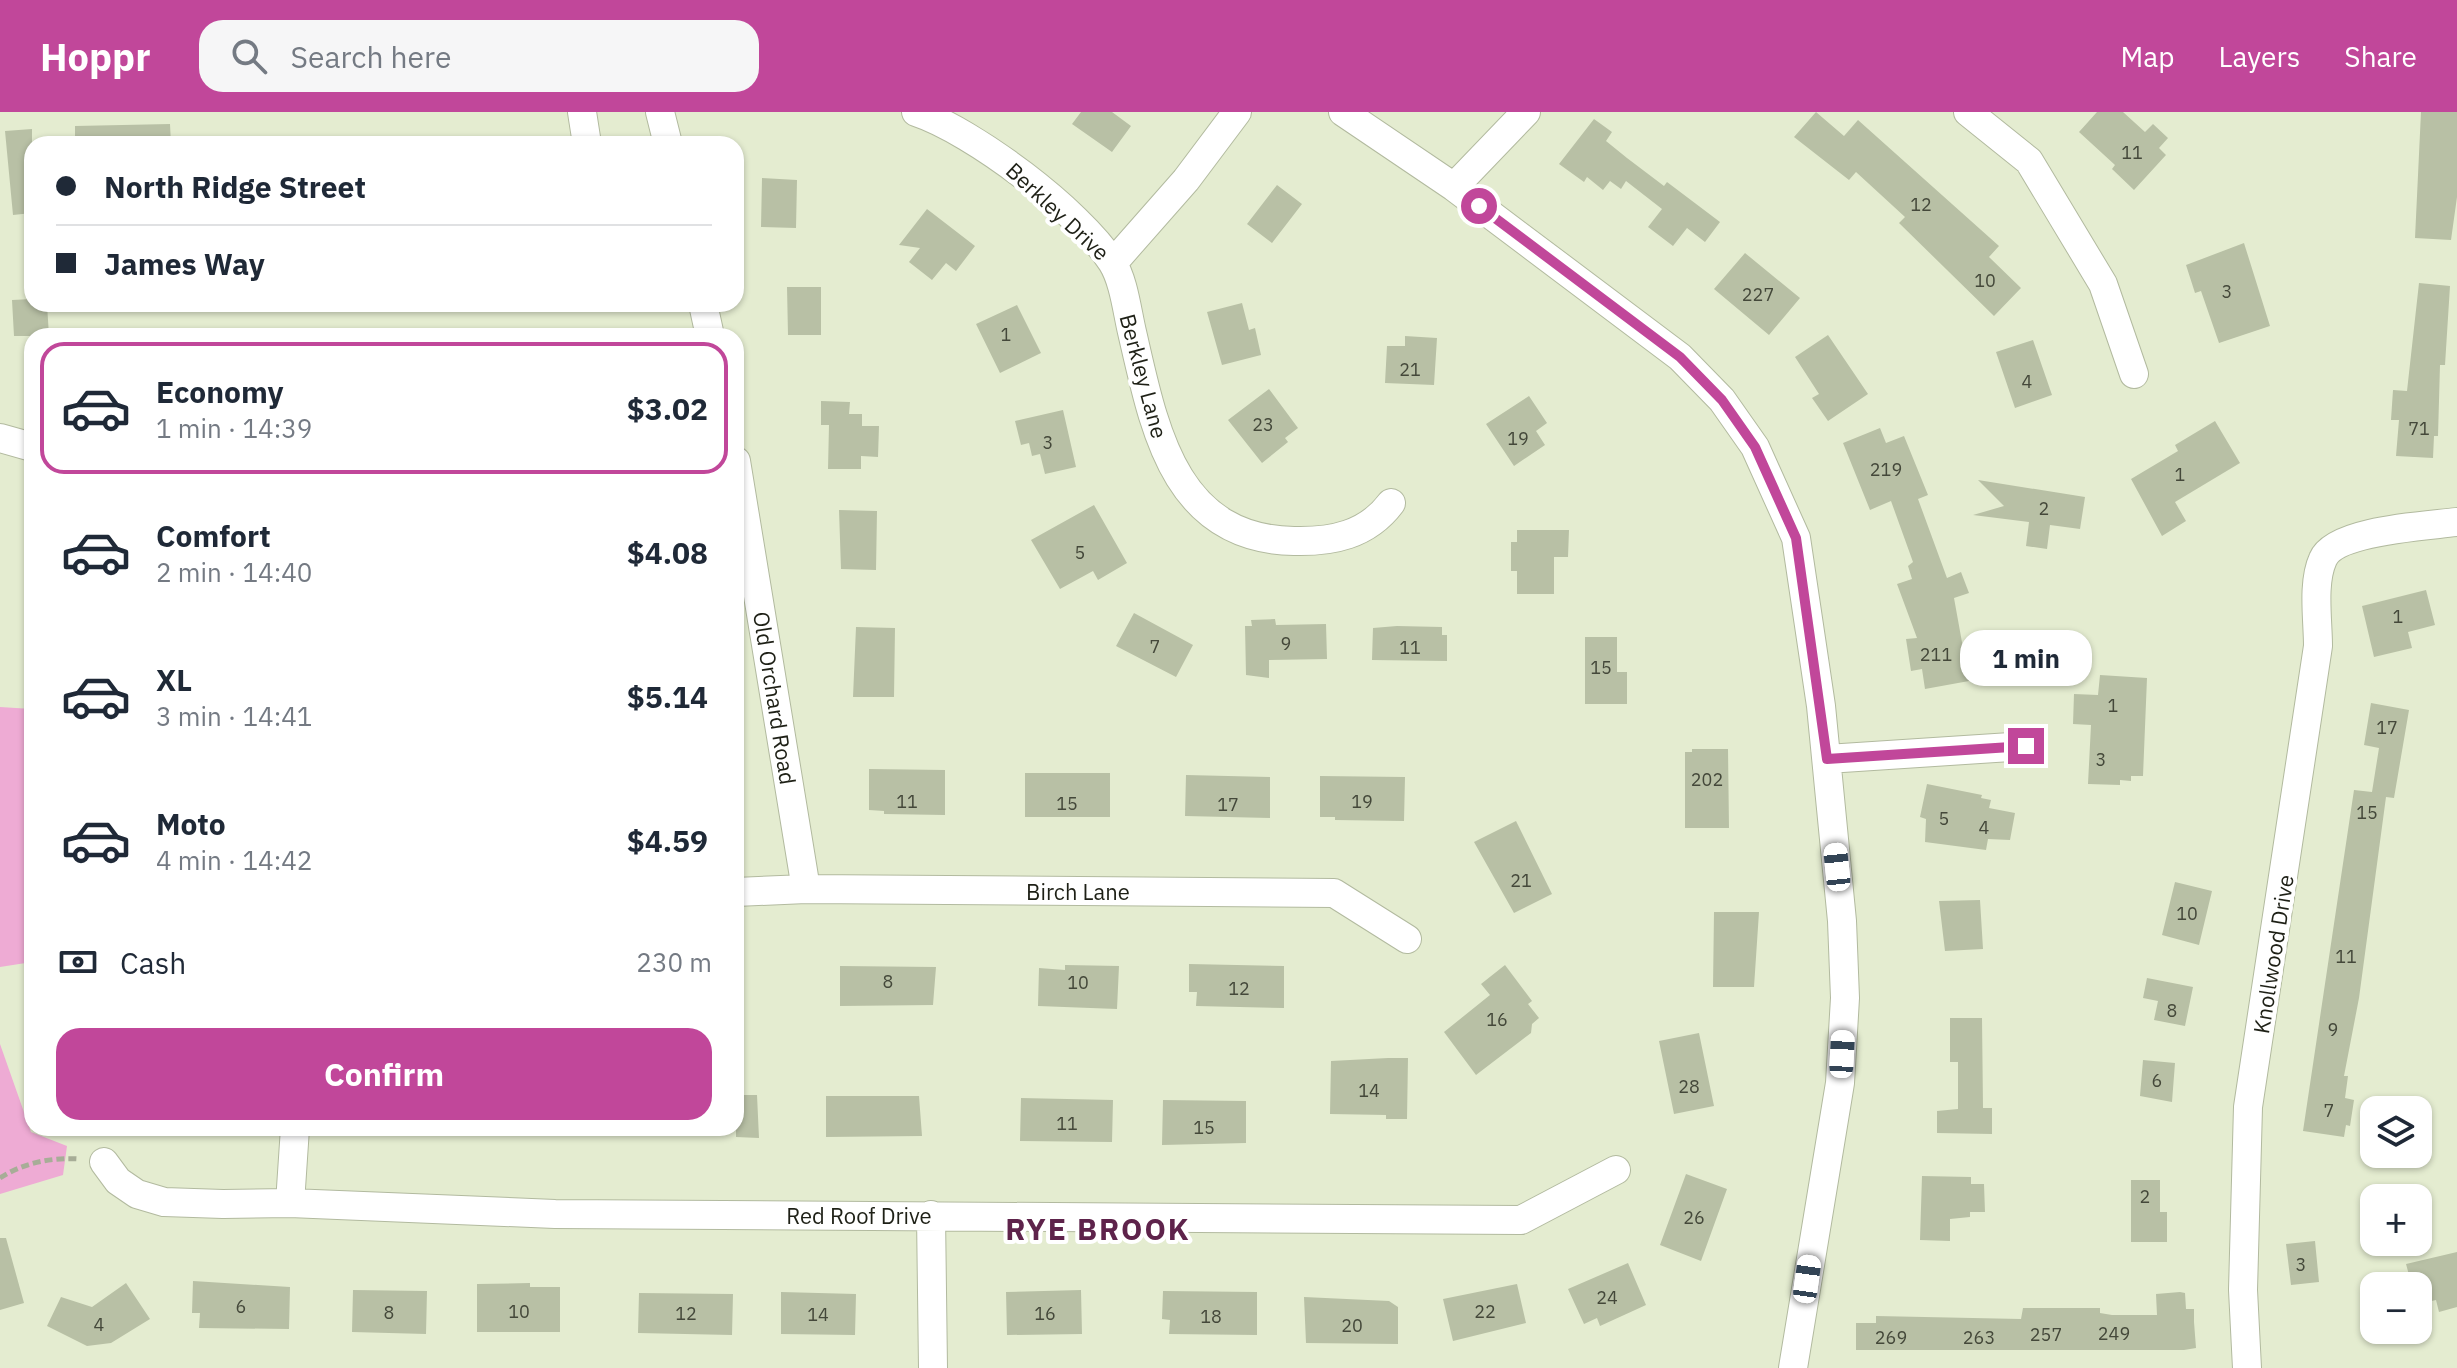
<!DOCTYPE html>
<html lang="en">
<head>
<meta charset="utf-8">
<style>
	:root { --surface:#fff; --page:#f6f6f7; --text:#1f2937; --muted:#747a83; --line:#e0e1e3; --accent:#c1479a }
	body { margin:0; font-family:"IBM Plex Sans",sans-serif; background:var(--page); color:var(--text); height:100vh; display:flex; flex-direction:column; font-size:30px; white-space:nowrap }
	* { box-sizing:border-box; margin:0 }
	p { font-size:26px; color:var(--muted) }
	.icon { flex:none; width:44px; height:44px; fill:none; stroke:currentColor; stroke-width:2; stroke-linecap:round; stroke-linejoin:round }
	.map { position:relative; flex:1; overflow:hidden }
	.side { position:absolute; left:24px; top:216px; width:720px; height:808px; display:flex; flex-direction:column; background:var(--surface); border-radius:24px; box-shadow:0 2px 6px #0004 }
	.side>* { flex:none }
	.banner { position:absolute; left:24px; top:24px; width:720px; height:176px; border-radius:24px; box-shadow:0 2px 6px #0004; display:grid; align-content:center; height:176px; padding:0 32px; background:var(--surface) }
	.tools { position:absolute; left:2360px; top:984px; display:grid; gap:16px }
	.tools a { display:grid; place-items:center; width:72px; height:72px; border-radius:16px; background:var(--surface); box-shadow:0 2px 6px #0004; font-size:40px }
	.end { position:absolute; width:36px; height:36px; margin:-18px; border:10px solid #c1479a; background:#fff; box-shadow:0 0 0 4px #fff }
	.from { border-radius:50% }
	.bubble { position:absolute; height:56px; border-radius:24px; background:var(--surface); box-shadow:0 2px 6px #0004; font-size:26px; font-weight:700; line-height:56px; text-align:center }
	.car { position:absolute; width:24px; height:48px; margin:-24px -12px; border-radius:10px; box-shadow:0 0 6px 2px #0007; background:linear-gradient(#fff 24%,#345 0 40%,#fff 0 76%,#345 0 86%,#fff 0) }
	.banner b { display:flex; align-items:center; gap:28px; height:76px; font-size:30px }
	.banner b+b { border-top:2px solid var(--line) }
	.banner i { width:20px; height:20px; background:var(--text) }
	ul { padding:14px 0 0; list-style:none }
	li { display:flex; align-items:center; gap:24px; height:132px; margin:0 16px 12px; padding:0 16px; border:4px solid transparent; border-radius:24px }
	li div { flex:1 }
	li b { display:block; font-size:30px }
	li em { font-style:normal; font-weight:700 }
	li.current { border-color:var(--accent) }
	li>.icon { width:72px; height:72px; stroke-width:1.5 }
	.pay { display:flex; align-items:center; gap:20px; height:88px; padding:0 32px; font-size:30px }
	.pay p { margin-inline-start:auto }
	.action { display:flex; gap:16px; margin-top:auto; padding:16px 32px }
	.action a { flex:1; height:92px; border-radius:24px; background:var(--accent); color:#fff; font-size:32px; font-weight:700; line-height:92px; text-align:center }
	header { display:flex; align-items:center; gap:48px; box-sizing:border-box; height:112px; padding:0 40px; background:var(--accent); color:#fff }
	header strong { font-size:38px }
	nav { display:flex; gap:44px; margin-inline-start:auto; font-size:28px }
	.search { width:560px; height:72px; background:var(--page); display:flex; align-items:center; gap:20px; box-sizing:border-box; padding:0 28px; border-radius:24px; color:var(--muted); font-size:30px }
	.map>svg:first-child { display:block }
</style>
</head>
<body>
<header>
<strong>Hoppr</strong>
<div class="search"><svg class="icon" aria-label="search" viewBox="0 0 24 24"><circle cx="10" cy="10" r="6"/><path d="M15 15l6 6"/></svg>Search here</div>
<nav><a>Map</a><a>Layers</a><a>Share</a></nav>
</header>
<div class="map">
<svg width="2457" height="1256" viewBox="0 0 2457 1256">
	<rect width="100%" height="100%" fill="#e4ecd0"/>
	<path fill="#eeabd4" d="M0,595L32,597V850L0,855Z
		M0,932L31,1020L67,1034L63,1063L0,1082Z"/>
	<path fill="#b8c0a5" d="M1081,0H1112L1131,14L1112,40L1072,12Z
		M1816,0L1844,24L1858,8L1999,134L1989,145L2021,176L1994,204L1899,111L1905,105L1856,60L1849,68L1794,25Z
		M2097,0H2123L2145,20L2153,12L2168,26L2159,36L2166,43L2134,78L2112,57L2115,53L2079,20Z
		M2421,0H2457V85L2451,128L2415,126Z
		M1594,7L1612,20L1606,29L1627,46L1664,74L1667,70L1720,110L1705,130L1687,116L1673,134L1648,115L1662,97L1626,69L1621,77L1610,69L1603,78L1587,65L1584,70L1559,52Z
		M170,12L171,32H75V14Z
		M32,17V101L13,103L5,19Z
		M762,66L797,68L796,116L761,115Z
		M1277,73L1302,92L1272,131L1247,112Z
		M927,97L975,134L956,159L946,151L932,168L909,150L920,136L899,133Z
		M2244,131L2270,214L2219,231L2201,179L2195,181L2186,153Z
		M1745,141L1800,186L1769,223L1714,177Z
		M2419,171L2450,174L2445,253H2440L2438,324H2434L2433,346L2396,344L2399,308H2391L2393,278L2407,279Z
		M787,175H821V223H788Z
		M32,187V192H47L49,224H14L12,188Z
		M1242,191L1249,218L1255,216L1261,243L1222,253L1207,200Z
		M1017,193L1041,241L1000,261L976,212Z
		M1828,223L1868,282L1828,309L1812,286L1819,282L1795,245Z
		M1405,224L1437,226L1434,273L1385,271L1387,234H1405Z
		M2033,228L2052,283L2015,296L1996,240Z
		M1269,277L1298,316L1285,326L1288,330L1262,351L1228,308Z
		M1529,284L1547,311L1536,319L1545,333L1514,354L1486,312Z
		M821,289L850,290L849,302H862V314H879L878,345L861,344V357H828L829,313H821Z
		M1063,298L1076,355L1045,362L1040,342L1032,344L1029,331L1021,333L1015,309Z
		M2215,309L2240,351L2175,390L2186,409L2162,424L2131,367L2178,339L2175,333Z
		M1880,316L1886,331L1904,324L1928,383L1918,387L1947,466L1961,460L1969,481L1954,486L1969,569L1925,577L1922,557L1911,559L1906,527L1917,526L1897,472L1912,467L1908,454L1913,450L1891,389L1870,398L1843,331Z
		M1978,368L2085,385L2080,417L2050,413L2047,437L2026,434L2029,410L1973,403L2004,394Z
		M1094,393L1127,451L1098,468L1093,459L1060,477L1031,428Z
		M839,398L877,399L876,458L841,457Z
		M1517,418H1569L1568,445H1554V482H1517V459H1511V430H1517Z
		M2426,478L2435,513L2408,520L2412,536L2374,545L2362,494Z
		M1134,501L1193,533L1176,565L1116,534Z
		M1275,507L1276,513L1326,512L1327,547L1269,548V566L1246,563L1245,514H1252L1251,508Z
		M1397,514L1442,515V523H1447V549L1372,548L1373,516Z
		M856,515L895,516L894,585H853Z
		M1585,525H1617V560H1627V592H1585Z
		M2100,563L2147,566L2143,664H2131V669L2120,668V673L2088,672L2091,613L2073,612L2074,582L2098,583Z
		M2371,591L2409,598L2394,686L2386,685L2359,886L2344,964H2348L2345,986L2354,988L2350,1014L2346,1013L2344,1025L2303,1019L2354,678L2372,680L2379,636L2364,633Z
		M1692,637H1728L1729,716H1685V640H1692Z
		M869,657L945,658V703L884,702V699L869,698Z
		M1025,661H1110V705H1025Z
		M1186,663L1270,665V706L1185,704Z
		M1320,664L1405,665L1404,709L1335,708V705H1320Z
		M1927,672L1982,683L1981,686L1991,688L1989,696L2015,701L2010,728L1988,727L1986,738L1925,730L1926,707L1920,705Z
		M1516,709L1552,782L1514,801L1474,730Z
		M2175,770L2212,779L2199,833L2162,823Z
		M1980,788L1983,837L1945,839L1939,789Z
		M1714,800H1759L1754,875H1713Z
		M1189,852L1284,854V896L1196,894L1197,880H1189Z
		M1065,853L1119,854L1117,897L1038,894L1039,856L1065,858Z
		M1505,853L1532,889L1528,892L1539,906L1532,912L1531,921L1476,963L1444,920L1490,883L1481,872Z
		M840,854L936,855L933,893L840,894Z
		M2147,866L2193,875L2185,914L2154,908L2158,889L2143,886Z
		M1950,906H1982L1983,996H1992V1022L1937,1021V999L1958,997V950H1950Z
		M1699,921L1714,994L1674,1002L1659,929Z
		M1388,946H1408L1407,1007H1386V1003L1330,1002L1331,949Z
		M2143,948L2175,951L2172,990L2140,984Z
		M736,983H757L759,1026L736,1025Z
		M826,984H919L922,1024L826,1025Z
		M1021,986L1113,988L1112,1030L1020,1029Z
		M1163,988L1246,989V1031L1162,1033Z
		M1686,1062L1727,1077L1701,1149L1660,1133Z
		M1922,1064L1971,1065V1072H1984L1985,1100H1970V1105L1950,1107V1129L1920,1128Z
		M2131,1068H2160V1100H2167V1130H2131Z
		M0,1126H6L24,1191L0,1198Z
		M2315,1129L2319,1170L2291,1173L2286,1132Z
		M2457,1140V1195L2439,1200L2436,1188L2418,1192V1174H2412L2406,1152Z
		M1628,1151L1646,1193L1600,1214L1597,1206L1584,1212L1568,1177Z
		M193,1169L290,1175L289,1217L199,1216L200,1201H192Z
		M126,1171L150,1207L111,1231L87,1234L47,1214L61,1185L92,1195Z
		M530,1171V1175H560V1220H477V1172Z
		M1517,1172L1526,1211L1453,1229L1443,1187Z
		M353,1178L427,1179L426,1222L352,1220Z
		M1081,1178L1082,1222L1007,1223L1006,1180Z
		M1163,1179L1257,1180V1223L1169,1222L1170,1208L1162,1207Z
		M781,1180L856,1182L855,1223L781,1222Z
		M2180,1180L2185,1181L2186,1197H2194V1210L2196,1236L2184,1238H1856V1211H1876V1204L2021,1207L2023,1196H2100V1201L2112,1203H2157L2156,1182Z
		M639,1181L733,1182L732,1223L638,1221Z
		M1304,1185L1389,1189L1398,1195V1232L1306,1231Z"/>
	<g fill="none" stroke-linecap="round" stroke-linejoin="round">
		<g stroke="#b2ba9f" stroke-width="30">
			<path id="minor" d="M582,0L587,32
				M660,0L668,32
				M916,0C973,19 1079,99 1112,150C1124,169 1127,199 1132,220C1154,315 1173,427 1294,429C1332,430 1367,423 1391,391
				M1343,0L1454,75L1680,245L1722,288L1755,335L1796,426L1821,594L1842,809L1845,886L1840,971L1793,1256
				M1968,0L2029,49L2103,172L2134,262
				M1454,75L1526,0
				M1113,151L1186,68L1237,0
				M703,192L710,224
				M0,326L32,335
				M736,349L806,777
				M1827,647L2026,634
				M736,780L806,777L1334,781L1407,827
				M104,1050L118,1069L137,1082L164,1090L223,1092L290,1091L555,1102L1521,1108L1616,1058
				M290,1091L295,1016
				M931,1103L933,1256
				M2247,1256L2243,1178L2248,995L2318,534C2318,508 2312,471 2323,447C2335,418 2427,414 2457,410"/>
		</g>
		<path stroke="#a7ad97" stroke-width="5" stroke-dasharray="8 4" stroke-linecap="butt" d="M0,1066C23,1051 52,1045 79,1047"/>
		<use href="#minor" stroke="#fff" stroke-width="28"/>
	</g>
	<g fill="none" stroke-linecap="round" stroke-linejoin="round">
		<path stroke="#c1479a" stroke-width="10" d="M1479,94L1680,245L1722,288L1755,335L1796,426L1827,647L2026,634"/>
	</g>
	<g text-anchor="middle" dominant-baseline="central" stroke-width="8" stroke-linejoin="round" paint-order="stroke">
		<g font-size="18" fill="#44483a">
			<text x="2132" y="40">11</text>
			<text x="1921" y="92">12</text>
			<text x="1985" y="168">10</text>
			<text x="2227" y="179">3</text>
			<text x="1758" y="182">227</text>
			<text x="1006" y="222">1</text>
			<text x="1410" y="257">21</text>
			<text x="2027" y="269">4</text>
			<text x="1263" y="312">23</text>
			<text x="2419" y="316">71</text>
			<text x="1518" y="326">19</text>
			<text x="1048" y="330">3</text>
			<text x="1886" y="357">219</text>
			<text x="2180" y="362">1</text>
			<text x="2044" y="396">2</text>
			<text x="1080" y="440">5</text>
			<text x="2398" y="504">1</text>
			<text x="1286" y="531">9</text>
			<text x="1155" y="534">7</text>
			<text x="1410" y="535">11</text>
			<text x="1936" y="542">211</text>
			<text x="1601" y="555">15</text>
			<text x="2113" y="593">1</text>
			<text x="2387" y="615">17</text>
			<text x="2101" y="647">3</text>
			<text x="1707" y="667">202</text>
			<text x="907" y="689">11</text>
			<text x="1362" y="689">19</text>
			<text x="1067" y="691">15</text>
			<text x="1228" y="692">17</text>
			<text x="2367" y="700">15</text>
			<text x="1944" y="706">5</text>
			<text x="1984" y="715">4</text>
			<text x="1521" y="768">21</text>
			<text x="2187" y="801">10</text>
			<text x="2346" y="844">11</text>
			<text x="888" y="869">8</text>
			<text x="1078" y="870">10</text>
			<text x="1239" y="876">12</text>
			<text x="2172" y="898">8</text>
			<text x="1497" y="907">16</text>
			<text x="2333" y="917">9</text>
			<text x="2157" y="968">6</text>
			<text x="1689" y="974">28</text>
			<text x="1369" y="978">14</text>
			<text x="2329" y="998">7</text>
			<text x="1067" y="1011">11</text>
			<text x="1204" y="1015">15</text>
			<text x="2145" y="1084">2</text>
			<text x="1694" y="1105">26</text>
			<text x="2301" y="1152">3</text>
			<text x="1607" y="1185">24</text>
			<text x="241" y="1194">6</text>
			<text x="519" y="1199">10</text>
			<text x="1485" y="1199">22</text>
			<text x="389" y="1200">8</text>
			<text x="686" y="1201">12</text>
			<text x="1045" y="1201">16</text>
			<text x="818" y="1202">14</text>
			<text x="1211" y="1204">18</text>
			<text x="99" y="1212">4</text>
			<text x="1352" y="1213">20</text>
			<text x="2114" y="1221">249</text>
			<text x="2046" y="1222">257</text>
			<text x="1891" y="1225">269</text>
			<text x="1979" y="1225">263</text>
		</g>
		<g font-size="22" fill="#1e2016" stroke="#fff">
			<text transform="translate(1058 99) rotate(43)">Berkley Drive</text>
			<text transform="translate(1144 264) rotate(75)">Berkley Lane</text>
			<text transform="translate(775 586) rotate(81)">Old Orchard Road</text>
			<text x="1078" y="779">Birch Lane</text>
			<text transform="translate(2273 842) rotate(-81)">Knollwood Drive</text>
			<text x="859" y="1103">Red Roof Drive</text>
		</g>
		<g font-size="30" font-weight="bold" letter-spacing="2" fill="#5e234b" stroke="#fff">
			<text x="1098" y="1116">RYE BROOK</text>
		</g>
	</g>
</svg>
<div class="tools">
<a><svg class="icon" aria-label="layers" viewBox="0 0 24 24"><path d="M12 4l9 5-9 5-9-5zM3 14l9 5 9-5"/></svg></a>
<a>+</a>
<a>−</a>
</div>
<i class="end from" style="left:1479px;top:94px"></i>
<i class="end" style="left:2026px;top:634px"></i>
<div class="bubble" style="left:1960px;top:518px;width:132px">1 min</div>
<i class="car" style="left:1837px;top:755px;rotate:354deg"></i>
<i class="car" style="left:1842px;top:942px;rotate:3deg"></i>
<i class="car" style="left:1807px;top:1167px;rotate:8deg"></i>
<div class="banner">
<b><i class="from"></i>North Ridge Street</b>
<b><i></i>James Way</b>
</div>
<section class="side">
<ul>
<li class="current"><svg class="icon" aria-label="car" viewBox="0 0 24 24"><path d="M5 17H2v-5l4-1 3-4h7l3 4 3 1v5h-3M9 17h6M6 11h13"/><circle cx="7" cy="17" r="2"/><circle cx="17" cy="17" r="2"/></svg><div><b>Economy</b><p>1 min · 14:39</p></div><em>$3.02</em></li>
<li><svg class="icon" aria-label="car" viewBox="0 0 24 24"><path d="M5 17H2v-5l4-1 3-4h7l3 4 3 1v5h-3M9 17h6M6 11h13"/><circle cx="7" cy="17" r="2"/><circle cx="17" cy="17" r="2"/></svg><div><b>Comfort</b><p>2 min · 14:40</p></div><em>$4.08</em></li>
<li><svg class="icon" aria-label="car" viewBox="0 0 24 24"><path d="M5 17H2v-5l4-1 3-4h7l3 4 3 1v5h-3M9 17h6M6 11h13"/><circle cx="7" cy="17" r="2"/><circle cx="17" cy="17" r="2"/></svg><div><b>XL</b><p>3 min · 14:41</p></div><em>$5.14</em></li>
<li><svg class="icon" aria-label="car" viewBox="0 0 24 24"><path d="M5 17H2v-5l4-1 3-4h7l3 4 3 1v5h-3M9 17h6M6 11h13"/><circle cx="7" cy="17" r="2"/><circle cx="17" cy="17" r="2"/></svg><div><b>Moto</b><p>4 min · 14:42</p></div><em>$4.59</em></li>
</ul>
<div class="pay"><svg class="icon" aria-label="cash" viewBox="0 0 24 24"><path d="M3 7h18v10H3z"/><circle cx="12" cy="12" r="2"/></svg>Cash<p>230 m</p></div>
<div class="action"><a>Confirm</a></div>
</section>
</div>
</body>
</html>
